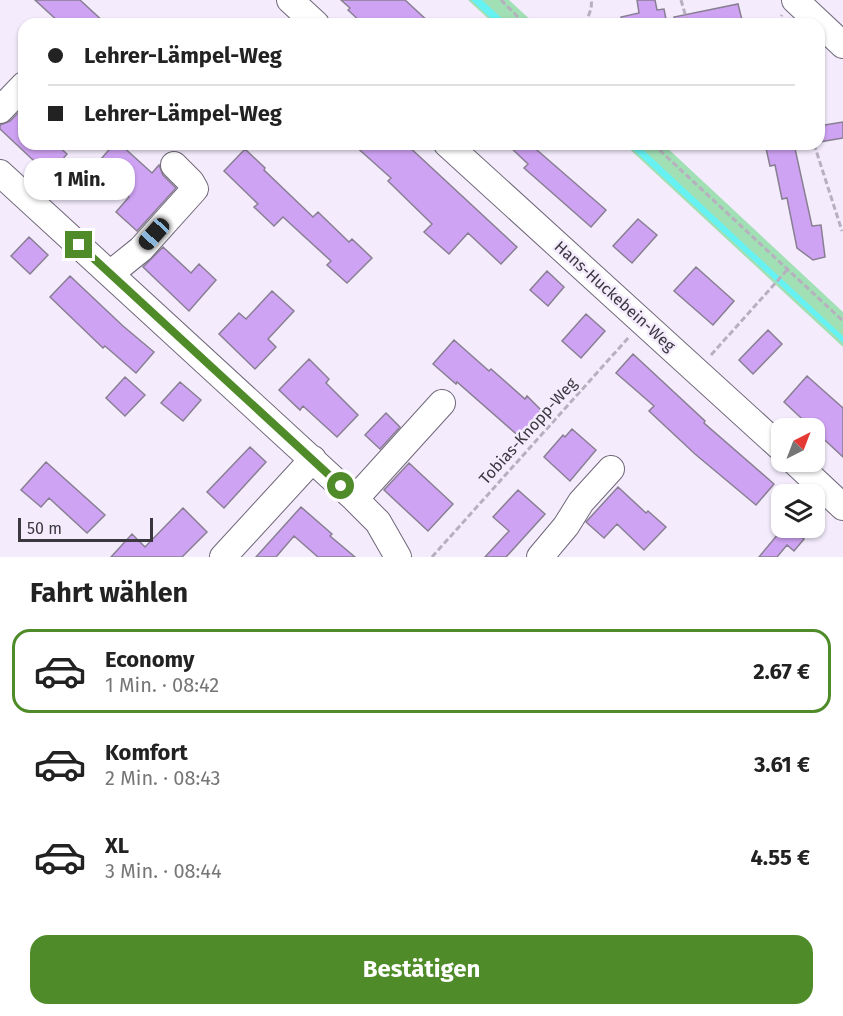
<!DOCTYPE html>
<html lang="de">
<head>
<meta charset="utf-8">
<style>
	:root { --surface:#fff; --page:#f6f6f6; --text:#222; --muted:#767676; --line:#e0e0e0; --accent:#4f8b29 }
	body { margin:0; font-family:"Fira Sans",sans-serif; background:var(--page); color:var(--text); height:100vh; display:flex; flex-direction:column; font-size:22px; white-space:nowrap }
	* { box-sizing:border-box; margin:0 }
	p { font-size:20px; color:var(--muted) }
	.icon { flex:none; width:33px; height:33px; fill:none; stroke:currentColor; stroke-width:2; stroke-linecap:round; stroke-linejoin:round }
	.map { position:relative; height:557px; overflow:hidden }
	.side { display:flex; flex-direction:column; background:var(--surface); flex:1 }
	.side>* { flex:none }
	.hud { position:absolute; left:18px; top:18px; width:807px; height:132px; border-radius:18px; box-shadow:0 2px 4px #0004; display:grid; align-content:center; height:132px; padding:0 30px; background:var(--surface) }
	.needle { width:39px; rotate:42deg }
	.fabs { position:absolute; left:771px; top:418px; display:grid; gap:12px }
	.fabs a { display:grid; place-items:center; width:54px; height:54px; border-radius:12px; background:var(--surface); box-shadow:0 2px 4px #0004; font-size:30px }
	.scale { position:absolute; left:18px; bottom:15px; width:135px; box-sizing:border-box; padding-left:6px; border:3px solid #3a373f; border-top:0; font-size:16px; line-height:21px; white-space:nowrap; color:#3a373f; -webkit-text-stroke:4px #f4ecfd; paint-order:stroke }
	.end { position:absolute; width:27px; height:27px; margin:-14px; border:8px solid #4f8b29; background:#fff; box-shadow:0 0 0 3px #fff }
	.from { border-radius:50% }
	.bubble { position:absolute; height:42px; border-radius:18px; background:var(--surface); box-shadow:0 2px 4px #0004; font-size:20px; font-weight:700; line-height:42px; text-align:center }
	.car { position:absolute; width:18px; height:36px; margin:-18px -9px; border-radius:8px; box-shadow:0 0 4px 2px #0007; background:linear-gradient(#222 24%,#8ab4d8 0 40%,#222 0 76%,#8ab4d8 0 86%,#222 0) }
	.hud b { display:flex; align-items:center; gap:21px; height:57px; font-size:22px }
	.hud b+b { border-top:2px solid var(--line) }
	.hud i { width:15px; height:15px; background:var(--text) }
	ul { padding:0; list-style:none }
	li { display:flex; align-items:center; gap:18px; height:84px; margin:0 12px 9px; padding:0 18px; border:3px solid transparent; border-radius:18px }
	li div { flex:1 }
	li b { display:block; font-size:22px }
	li em { font-style:normal; font-weight:700 }
	li.on { border-color:var(--accent) }
	li>.icon { width:54px; height:54px; stroke-width:1.5 }
	h2 { padding:0 30px; font-size:27px; line-height:72px }
	.cta { display:flex; gap:12px; margin-top:auto; padding:12px 30px }
	.cta a { flex:1; height:69px; border-radius:18px; background:var(--accent); color:#fff; font-size:24px; font-weight:700; line-height:69px; text-align:center }
	.map>svg:first-child { display:block }
</style>
</head>
<body>
<div class="map">
<svg width="843" height="557" viewBox="0 0 843 557">
	<rect width="100%" height="100%" fill="#f4ecfd"/>
	<path fill="#a1dfb5" d="M468,0H509L535,24H494Z
		M624,144H663L843,312V347Z"/>
	<path fill="#66f2f2" d="M471,0H482L508,24H497Z
		M627,144H637L843,336V343Z"/>
	<path fill="#cfa3f4" stroke="#897f92" stroke-width="1.5" d="M35,0H80L106,24H61Z
		M341,0H405L431,24H363L348,10L350,8Z
		M637,0H655L657,10L664,9L667,24H622L621,17L639,13Z
		M738,4L743,24H675L674,17Z
		M24,107V144H56L67,154L49,175L0,129V125L10,121Z
		M843,122V138L819,142V126Z
		M114,144H120L152,173L159,165L163,175L176,188L137,231L116,212L129,197L95,166Z
		M353,144H406L517,247L501,264L468,233L449,254L424,232L432,224L388,181L391,178Z
		M507,144H530L606,210L591,227L524,168L528,164Z
		M765,144H794L812,226L821,225L825,257L813,260L797,248L787,198L782,199L775,165L770,166Z
		M245,149L265,168L264,170L313,217L318,212L349,242L352,239L372,258L347,283L327,265L331,261L283,217L274,226L254,207L258,204L224,171Z
		M638,219L657,235L632,263L613,246Z
		M29,237L48,255L30,274L11,256Z
		M163,247L191,273L199,264L216,280L189,311L143,267Z
		M696,267L734,301L713,325L674,291Z
		M547,271L564,287L548,306L530,290Z
		M70,276L123,326L154,352L136,373L105,346L103,348L50,297Z
		M272,291L294,311L268,339L276,347L255,369L219,334L239,313L246,319Z
		M586,314L605,331L581,358L562,341Z
		M768,330L782,344L753,374L739,360Z
		M454,340L489,371L491,369L525,399L527,396L545,414L522,439L457,382L456,384L433,364Z
		M633,354L705,421L704,423L774,484L756,505L695,454L649,411L654,406L616,373Z
		M309,359L329,379L326,383L358,415L337,437L303,406L300,410L279,390Z
		M807,376L843,408V457L784,402Z
		M125,377L145,395L125,416L106,398Z
		M180,382L201,400L183,421L161,403Z
		M386,413L400,427L380,449L365,435Z
		M572,429L596,450L570,481L544,457L563,435L565,437Z
		M250,447L266,462L224,508L207,492Z
		M46,462L105,515L87,533L49,498L41,507L21,490Z
		M409,463L453,504L428,531L384,490Z
		M618,487L646,513L648,511L666,527L644,550L617,524L604,538L586,522Z
		M518,490L545,514L506,557H485L509,531L493,517Z
		M301,507L332,534L330,536L355,557H318L294,536L276,557H256Z
		M183,508L207,532L182,557H111L132,534L145,547Z
		M783,528H790L804,539L794,551L787,545L777,557H759Z"/>
	<g fill="none" stroke-linecap="round" stroke-linejoin="round">
		<g stroke="#6f6779" stroke-width="28">
			<path id="minor" d="M290,0L316,24
				M795,0L843,45
				M0,110L24,85
				M447,144L782,449
				M0,173L355,499L378,522L398,557
				M110,274L141,249L195,189L191,182L174,165
				M795,462L843,507
				M355,499L442,403
				M223,557L313,459
				M540,557L566,526L581,502L611,469"/>
		</g>
		<path stroke="#b7b0be" stroke-width="3" stroke-dasharray="6 3" stroke-linecap="butt" d="M501,0L525,24
			M681,0L688,24
			M584,24C588,18 593,7 591,0
			M777,24L782,15
			M653,144L843,321
			M814,144L842,231
			M711,355L788,269
			M432,557L629,337"/>
		<use href="#minor" stroke="#fff" stroke-width="26"/>
	</g>
	<g fill="none" stroke-linecap="round" stroke-linejoin="round">
		<path stroke="#4f8b29" stroke-width="8" d="M79,245L341,486"/>
	</g>
	<g text-anchor="middle" dominant-baseline="central" stroke-width="5" stroke-linejoin="round" paint-order="stroke">
		<g font-size="16" fill="#3a373f" stroke="#f4ecfd">
			<text transform="translate(615 296) rotate(42)">Hans-Huckebein-Weg</text>
			<text transform="translate(528 431) rotate(-48)">Tobias-Knopp-Weg</text>
		</g>
	</g>
</svg>
<div class="fabs">
<a><svg class="needle" viewBox="-14 -14 28 28"><path d="M0-13l5 13h-10z" fill="#e53935"/><path d="M0 13l5-13h-10z" fill="#767676"/></svg></a>
<a><svg class="icon" aria-label="layers" viewBox="0 0 24 24"><path d="M12 4l9 5-9 5-9-5zM3 14l9 5 9-5"/></svg></a>
</div>
<div class="scale">50 m</div>
<i class="end from" style="left:341px;top:486px"></i>
<i class="end" style="left:79px;top:245px"></i>
<div class="bubble" style="left:24px;top:158px;width:111px">1 Min.</div>
<i class="car" style="left:154px;top:234px;rotate:222deg"></i>
<div class="hud">
<b><i class="from"></i>Lehrer-Lämpel-Weg</b>
<b><i></i>Lehrer-Lämpel-Weg</b>
</div>
</div>
<section class="side">
<h2>Fahrt wählen</h2>
<ul>
<li class="on"><svg class="icon" aria-label="car" viewBox="0 0 24 24"><path d="M5 17H2v-5l4-1 3-4h7l3 4 3 1v5h-3M9 17h6M6 11h13"/><circle cx="7" cy="17" r="2"/><circle cx="17" cy="17" r="2"/></svg><div><b>Economy</b><p>1 Min. · 08:42</p></div><em>2.67 €</em></li>
<li><svg class="icon" aria-label="car" viewBox="0 0 24 24"><path d="M5 17H2v-5l4-1 3-4h7l3 4 3 1v5h-3M9 17h6M6 11h13"/><circle cx="7" cy="17" r="2"/><circle cx="17" cy="17" r="2"/></svg><div><b>Komfort</b><p>2 Min. · 08:43</p></div><em>3.61 €</em></li>
<li><svg class="icon" aria-label="car" viewBox="0 0 24 24"><path d="M5 17H2v-5l4-1 3-4h7l3 4 3 1v5h-3M9 17h6M6 11h13"/><circle cx="7" cy="17" r="2"/><circle cx="17" cy="17" r="2"/></svg><div><b>XL</b><p>3 Min. · 08:44</p></div><em>4.55 €</em></li>
</ul>
<div class="cta"><a>Bestätigen</a></div>
</section>
</body>
</html>
